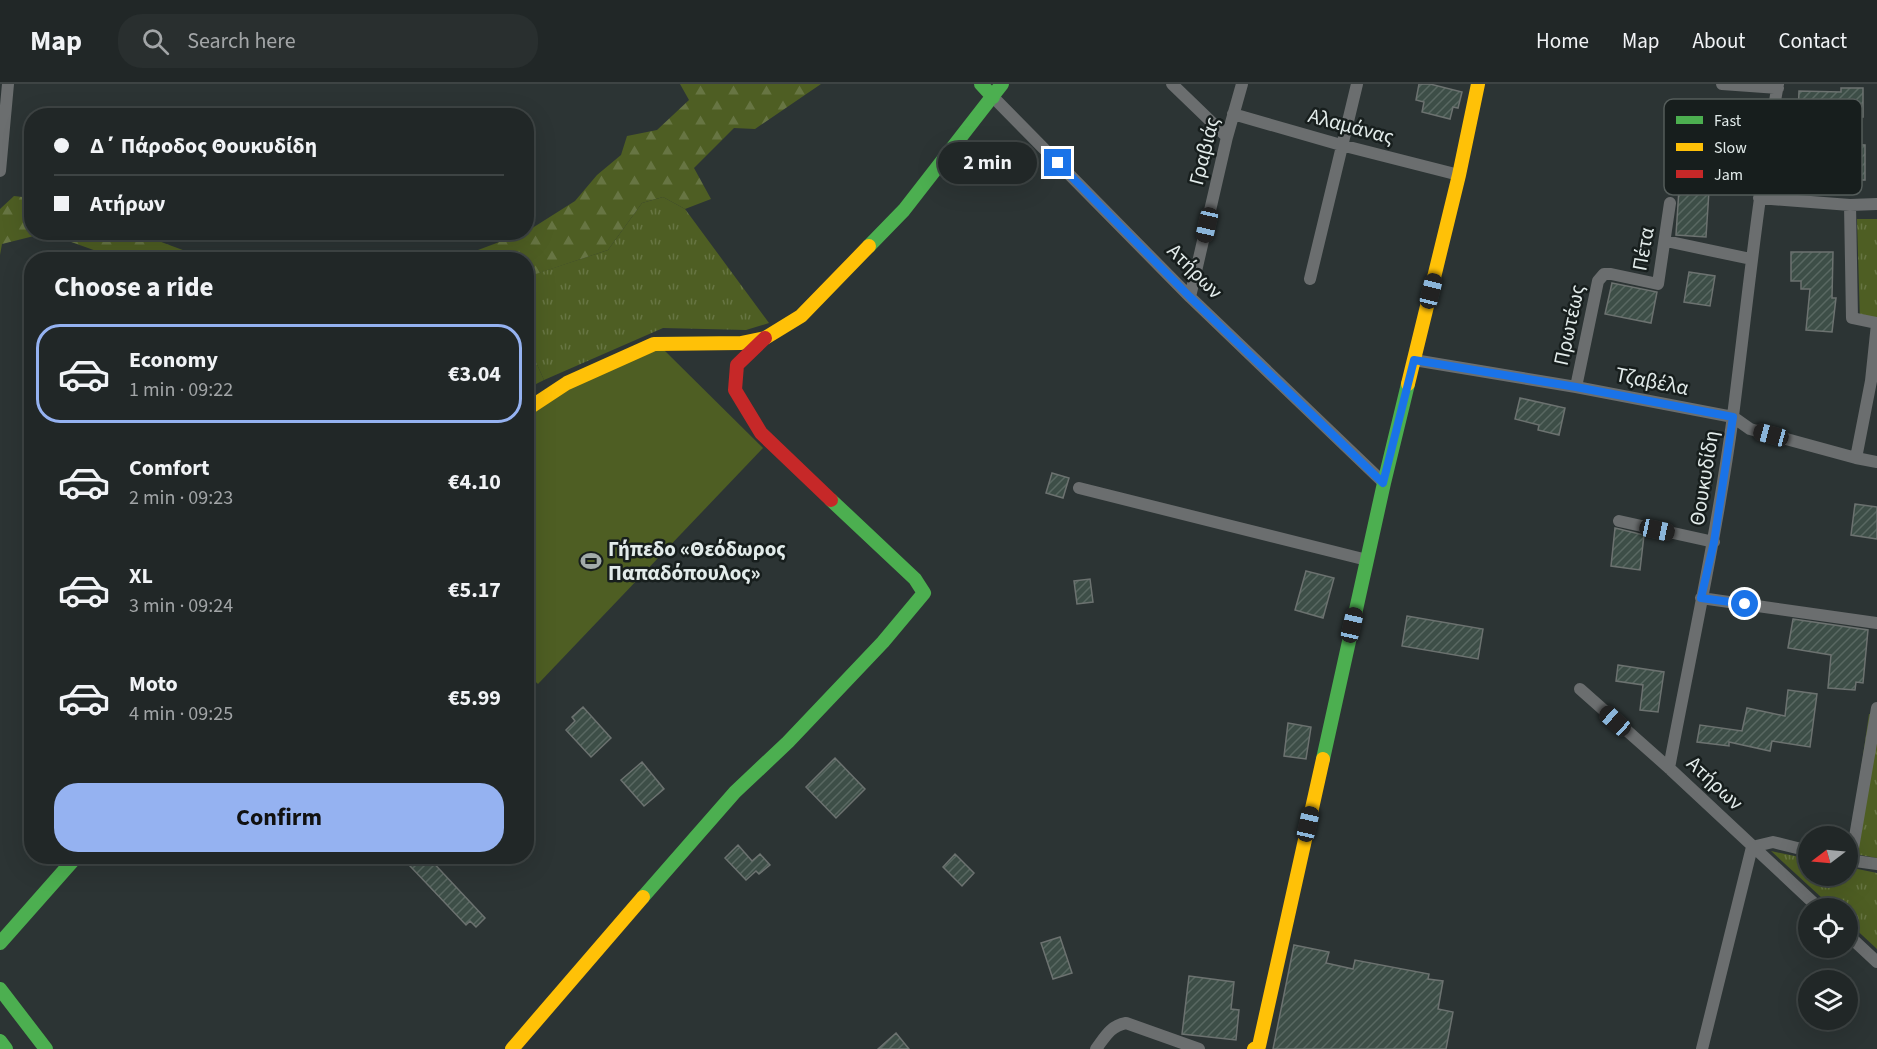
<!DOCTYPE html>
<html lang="en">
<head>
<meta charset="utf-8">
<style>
	:root { --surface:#212727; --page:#292f2f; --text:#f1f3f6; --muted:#a2a5a7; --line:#3e4444; --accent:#95b2f1 }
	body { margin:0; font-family:"Source Sans 3",sans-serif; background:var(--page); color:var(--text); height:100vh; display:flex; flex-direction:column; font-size:22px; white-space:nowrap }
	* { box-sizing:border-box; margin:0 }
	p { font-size:20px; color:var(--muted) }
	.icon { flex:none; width:33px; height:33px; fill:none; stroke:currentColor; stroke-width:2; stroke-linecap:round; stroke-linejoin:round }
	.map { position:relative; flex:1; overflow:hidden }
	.sheet { position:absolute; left:24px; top:168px; width:510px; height:612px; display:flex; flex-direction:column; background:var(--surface); border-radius:24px; box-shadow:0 6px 24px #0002,0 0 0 2px var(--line) }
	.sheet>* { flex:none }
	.guide { position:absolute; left:24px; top:24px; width:510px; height:132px; border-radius:24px; box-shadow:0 6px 24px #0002,0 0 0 2px var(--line); display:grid; align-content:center; height:132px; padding:0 30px; background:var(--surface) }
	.needle { width:39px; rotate:254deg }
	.tools { position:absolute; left:1798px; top:742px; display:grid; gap:12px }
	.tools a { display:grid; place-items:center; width:60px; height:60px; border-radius:50%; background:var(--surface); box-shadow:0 6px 24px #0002,0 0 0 2px var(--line); font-size:30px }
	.end { position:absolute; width:27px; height:27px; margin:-14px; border:8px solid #1a73e8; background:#fff; box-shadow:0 0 0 3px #fff }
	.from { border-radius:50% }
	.bubble { position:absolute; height:42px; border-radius:21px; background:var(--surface); box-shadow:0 6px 24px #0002,0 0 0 2px var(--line); font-size:20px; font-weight:700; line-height:42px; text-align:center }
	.car { position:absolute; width:18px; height:36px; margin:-18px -9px; border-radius:8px; box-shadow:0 0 4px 2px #0007; background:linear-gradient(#222 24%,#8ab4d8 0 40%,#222 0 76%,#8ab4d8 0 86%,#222 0) }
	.guide b { display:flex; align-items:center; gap:21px; height:57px; font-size:22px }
	.guide b+b { border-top:2px solid var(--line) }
	.guide i { width:15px; height:15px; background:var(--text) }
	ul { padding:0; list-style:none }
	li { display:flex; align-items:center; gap:18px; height:99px; margin:0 12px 9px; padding:0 18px; border:3px solid transparent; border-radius:24px }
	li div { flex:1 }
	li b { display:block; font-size:22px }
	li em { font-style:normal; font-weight:700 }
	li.active { border-color:var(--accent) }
	li>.icon { width:54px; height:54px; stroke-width:1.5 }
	h2 { padding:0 30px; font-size:27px; line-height:72px }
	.action { display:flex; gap:12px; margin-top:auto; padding:12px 30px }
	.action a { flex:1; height:69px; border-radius:24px; background:var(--accent); color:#111; font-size:24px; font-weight:700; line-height:69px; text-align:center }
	header { display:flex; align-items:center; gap:36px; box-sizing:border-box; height:84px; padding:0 30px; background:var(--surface); border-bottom:2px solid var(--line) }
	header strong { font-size:28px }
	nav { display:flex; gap:33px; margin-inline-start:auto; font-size:21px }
	.search { width:420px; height:54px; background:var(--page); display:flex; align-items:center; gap:15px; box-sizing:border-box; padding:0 21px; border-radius:24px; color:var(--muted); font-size:22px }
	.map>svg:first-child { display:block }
</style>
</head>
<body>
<header>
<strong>Map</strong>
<div class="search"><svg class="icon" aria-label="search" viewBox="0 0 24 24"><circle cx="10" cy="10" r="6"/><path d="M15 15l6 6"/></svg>Search here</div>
<nav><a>Home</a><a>Map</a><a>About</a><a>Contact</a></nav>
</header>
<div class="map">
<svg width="1877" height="965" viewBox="0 0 1877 965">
	<defs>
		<pattern id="grass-tufts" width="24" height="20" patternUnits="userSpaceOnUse" patternTransform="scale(1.5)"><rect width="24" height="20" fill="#4e5e23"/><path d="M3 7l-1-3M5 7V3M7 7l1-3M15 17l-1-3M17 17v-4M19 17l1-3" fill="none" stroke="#677543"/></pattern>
		<pattern id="forest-firs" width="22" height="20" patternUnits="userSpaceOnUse" patternTransform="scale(1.5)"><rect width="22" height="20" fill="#4e5e23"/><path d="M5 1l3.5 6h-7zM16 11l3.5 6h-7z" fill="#677543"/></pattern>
		<pattern id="building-hatch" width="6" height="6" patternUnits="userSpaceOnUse" patternTransform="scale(1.5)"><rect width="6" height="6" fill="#3d4e47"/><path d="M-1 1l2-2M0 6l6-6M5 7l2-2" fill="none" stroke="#596862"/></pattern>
	</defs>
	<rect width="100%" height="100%" fill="#2c3434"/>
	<path fill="url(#grass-tufts)" d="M663,113L685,125L769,239L746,246L663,244L544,296L527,258L526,193L608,166L642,119Z
		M1857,135H1877V241L1860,237Z
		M1869,630L1877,631V774L1849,769Z
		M1771,767L1809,775V792H1848V783L1877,789V865L1848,838V825H1834Z"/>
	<path fill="url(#forest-firs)" d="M680,0H821L755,45L734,44L694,84L711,115L685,125L663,113L642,119L608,166L527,193L526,176L454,175L526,148L575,117L597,91L621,71L627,52L657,46L689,16Z
		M14,112L31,114L32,148L137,149L207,175H113L102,169L46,149L2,160L0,171V125Z
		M527,258L544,296L532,302L527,291Z"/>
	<path fill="#4e5e23" d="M662,264L763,364L538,600L527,590V333L568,303Z"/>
	<path fill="url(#building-hatch)" stroke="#6c7270" stroke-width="1.5" d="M1419,0H1430L1462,8L1458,24L1453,23L1450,35L1422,28L1424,18L1416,16Z
		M1841,4H1863V33H1825V60L1865,61V96H1840V104H1817V98H1793V64H1801L1802,33L1798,34L1799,7L1841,8Z
		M1679,105L1709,107L1706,153L1676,151Z
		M1791,168H1833L1832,214H1836L1832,248L1806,246L1810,205H1801V197H1791Z
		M1689,188L1715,192L1710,222L1684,218Z
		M1612,199L1657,208L1651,239L1605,230Z
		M1520,314L1565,324L1559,351L1538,346L1539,341L1515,335Z
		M1052,389L1069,394L1063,414L1046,409Z
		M1855,420L1877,423V455L1851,451Z
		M1615,444L1644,451L1640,486L1611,482Z
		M1306,487L1334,494L1323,534L1295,526Z
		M1090,495L1093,518L1077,520L1074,497Z
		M1407,532L1483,545L1478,575L1402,562Z
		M1793,535L1868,546L1863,599L1856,598L1855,606L1828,604L1831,571L1788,564Z
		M1618,581L1664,588L1658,628L1640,626L1643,601L1616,597Z
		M1788,606L1817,610L1810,663L1772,657L1770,667L1729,658V662L1697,658L1700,641L1742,647L1747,624L1785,632Z
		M583,623L611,654L591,673L566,646L575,637L572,633Z
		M1288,639L1311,643L1306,675L1284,672Z
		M835,674L865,705L836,734L806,703Z
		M642,678L664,705L644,722L621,696Z
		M738,761L752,777L760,770L770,781L759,790L756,787L746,796L725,774Z
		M955,770L974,789L962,802L943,783Z
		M419,772H427L485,834L476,843L470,837L466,841L410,782Z
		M1060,853L1072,889L1053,895L1041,859Z
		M1294,861L1329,868L1326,879L1353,885L1355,876L1429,890L1428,895L1443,897L1438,925L1453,928L1446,965H1273Z
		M1189,892L1234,898L1231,925L1239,926L1236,956L1182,950Z
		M896,949L909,965H878Z"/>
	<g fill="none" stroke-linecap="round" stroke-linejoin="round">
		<path stroke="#6b6e6f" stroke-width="12" d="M1172,0L1227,53
			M1722,0L1778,4
			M993,13L1190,213L1384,399
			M1233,30L1341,61L1459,91
			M0,87L8,0
			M1759,114L1850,121L1877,120
			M1850,121L1852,234L1876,239
			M1666,157L1751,175
			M1310,195L1357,0
			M1190,213L1227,53L1242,0
			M1414,276L1576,303L1733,333L1750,345L1856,374L1877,378
			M1576,303L1598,197L1604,190H1611L1658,200L1670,119
			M1856,374L1871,297L1877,240
			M1079,404L1367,476
			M1619,437L1714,458
			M1701,514L1877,539
			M1580,605L1669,684L1820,825
			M1669,684C1691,567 1717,450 1733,332C1747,221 1758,110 1778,0
			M1848,776L1877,780
			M1851,776L1877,624
			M1848,851L1877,878
			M1096,965C1105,953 1110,942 1126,939L1199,965
			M1702,965L1752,763L1773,758L1809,767"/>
		<path stroke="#4caf50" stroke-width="14" d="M981,0L993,13
			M869,162L904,126L1002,0
			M1323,675L1384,399L1408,300
			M643,813L735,708L788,658L883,558L924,509L915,495L831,416
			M0,859L77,772
			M0,905L46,965
			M0,957L6,965"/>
		<path stroke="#ffc107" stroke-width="14" d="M1408,300L1459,91L1478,0
			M526,326L567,299L654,260L741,259L765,254L801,232L869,162
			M512,965L643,813
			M1254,965L1259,962L1323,675"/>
		<path stroke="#c62828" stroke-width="14" d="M765,254L737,281L735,306L761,349L831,416"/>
	</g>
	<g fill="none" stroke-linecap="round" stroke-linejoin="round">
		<path stroke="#1a73e8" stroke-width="8" d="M1058,79L1190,213L1383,399L1414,276L1576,303L1733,333L1714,458L1701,514L1745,520"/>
	</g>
	<defs>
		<g id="stadium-bare" transform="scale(1.62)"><path d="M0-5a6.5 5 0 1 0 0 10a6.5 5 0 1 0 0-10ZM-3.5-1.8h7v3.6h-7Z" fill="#a2abaa" stroke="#171e1d" stroke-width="2.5" paint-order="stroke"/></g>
	</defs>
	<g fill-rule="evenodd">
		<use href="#stadium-bare" x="591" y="477"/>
	</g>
	<g text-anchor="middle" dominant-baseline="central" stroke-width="5" stroke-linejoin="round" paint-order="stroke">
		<g font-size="21" fill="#e2ebea" stroke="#171e1d">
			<text transform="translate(1351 42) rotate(15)">Αλαμάνας</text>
			<text transform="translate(1204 67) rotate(-76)">Γραβιάς</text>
			<text transform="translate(1643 165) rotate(-80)">Πέτα</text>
			<text transform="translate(1195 187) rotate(45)">Ατήρων</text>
			<text transform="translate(1569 241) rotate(-78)">Πρωτέως</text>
			<text transform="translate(1652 297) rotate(11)">Τζαβέλα</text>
			<text transform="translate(1704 394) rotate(-81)">Θουκυδίδη</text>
			<text transform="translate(1715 699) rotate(43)">Ατήρων</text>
		</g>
		<g font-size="21" font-weight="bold" fill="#e2ebea" stroke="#171e1d" text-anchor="start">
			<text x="608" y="465">Γήπεδο «Θεόδωρος<tspan x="608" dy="24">Παπαδόπουλος»</tspan></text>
		</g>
	</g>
	<rect x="1664" y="15" width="198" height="96" rx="9" fill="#171e1d" stroke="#545c5a" stroke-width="1.5"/>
	<rect x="1676" y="32" width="27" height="8" fill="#4caf50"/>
	<rect x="1676" y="59" width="27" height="8" fill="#ffc107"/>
	<rect x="1676" y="86" width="27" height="8" fill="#c62828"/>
	<g font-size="16" fill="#e2ebea">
		<text x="1714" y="42">Fast</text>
		<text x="1714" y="69">Slow</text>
		<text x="1714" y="96">Jam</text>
	</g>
</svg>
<div class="tools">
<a><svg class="needle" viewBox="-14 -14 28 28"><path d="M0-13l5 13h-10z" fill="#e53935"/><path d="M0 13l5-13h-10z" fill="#a2a5a7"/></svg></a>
<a><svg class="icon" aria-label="locate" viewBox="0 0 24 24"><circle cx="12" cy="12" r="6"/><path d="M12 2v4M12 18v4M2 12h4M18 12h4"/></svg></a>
<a><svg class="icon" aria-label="layers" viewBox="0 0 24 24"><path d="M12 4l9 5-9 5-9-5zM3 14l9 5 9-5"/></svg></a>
</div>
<i class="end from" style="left:1745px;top:520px"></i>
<i class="end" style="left:1058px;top:79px"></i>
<div class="bubble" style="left:938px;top:58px;width:99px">2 min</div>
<i class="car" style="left:1207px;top:141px;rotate:193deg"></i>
<i class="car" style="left:1431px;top:207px;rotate:14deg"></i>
<i class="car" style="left:1771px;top:351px;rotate:285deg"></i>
<i class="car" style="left:1657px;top:446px;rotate:102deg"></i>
<i class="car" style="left:1352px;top:541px;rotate:13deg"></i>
<i class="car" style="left:1615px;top:637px;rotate:312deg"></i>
<i class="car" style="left:1308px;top:740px;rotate:13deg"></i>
<div class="guide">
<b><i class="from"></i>Δ΄ Πάροδος Θουκυδίδη</b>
<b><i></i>Ατήρων</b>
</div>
<section class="sheet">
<h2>Choose a ride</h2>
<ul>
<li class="active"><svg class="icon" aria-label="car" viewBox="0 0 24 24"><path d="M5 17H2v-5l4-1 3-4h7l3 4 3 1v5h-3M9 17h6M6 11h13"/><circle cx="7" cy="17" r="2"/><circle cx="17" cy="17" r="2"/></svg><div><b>Economy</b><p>1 min · 09:22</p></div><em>€3.04</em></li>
<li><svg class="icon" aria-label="car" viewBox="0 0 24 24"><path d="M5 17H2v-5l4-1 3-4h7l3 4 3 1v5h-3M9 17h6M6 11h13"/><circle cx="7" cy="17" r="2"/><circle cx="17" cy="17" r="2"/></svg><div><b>Comfort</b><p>2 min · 09:23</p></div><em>€4.10</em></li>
<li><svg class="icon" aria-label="car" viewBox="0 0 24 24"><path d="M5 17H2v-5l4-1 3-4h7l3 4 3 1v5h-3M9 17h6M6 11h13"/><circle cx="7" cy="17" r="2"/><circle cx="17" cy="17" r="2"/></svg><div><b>XL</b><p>3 min · 09:24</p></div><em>€5.17</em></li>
<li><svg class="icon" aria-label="car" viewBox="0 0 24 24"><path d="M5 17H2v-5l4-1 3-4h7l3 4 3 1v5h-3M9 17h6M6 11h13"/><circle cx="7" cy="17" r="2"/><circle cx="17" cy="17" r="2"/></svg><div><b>Moto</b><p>4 min · 09:25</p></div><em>€5.99</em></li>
</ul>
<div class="action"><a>Confirm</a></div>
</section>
</div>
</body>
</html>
